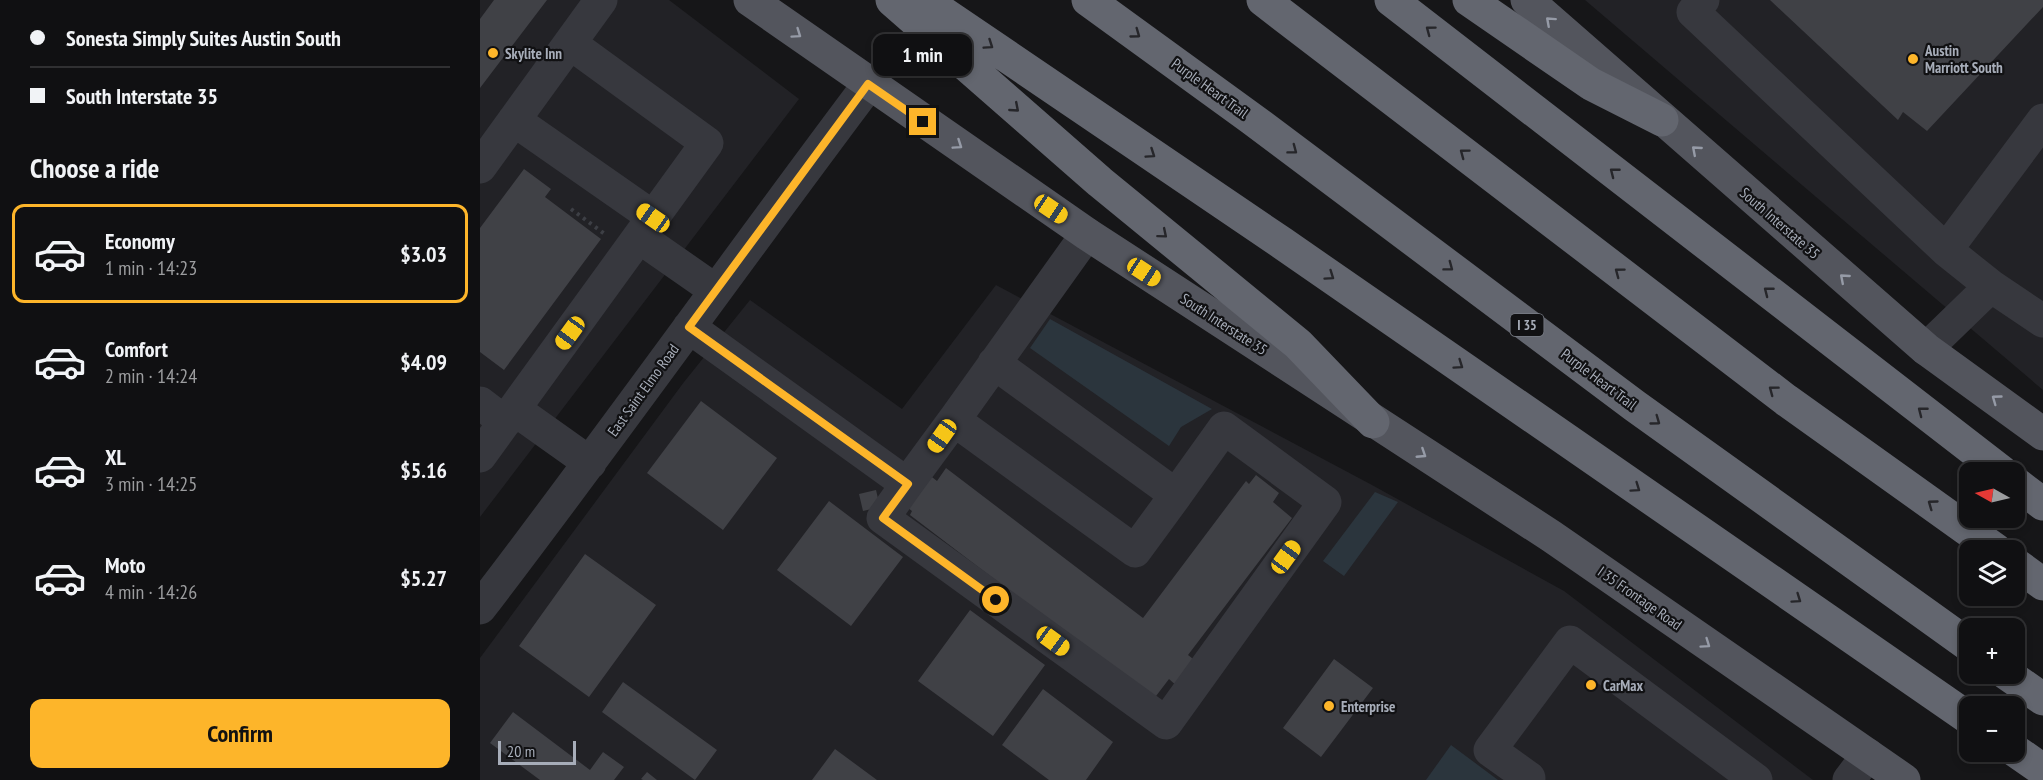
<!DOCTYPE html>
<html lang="en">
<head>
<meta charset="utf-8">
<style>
	:root { --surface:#101012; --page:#1e1e20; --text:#f1f3f6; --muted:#9c9d9f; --line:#303032; --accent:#fdb52a }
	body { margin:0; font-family:"PT Sans Narrow",sans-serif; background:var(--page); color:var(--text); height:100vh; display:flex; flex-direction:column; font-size:22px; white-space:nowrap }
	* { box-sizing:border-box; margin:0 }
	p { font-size:20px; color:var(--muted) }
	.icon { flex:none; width:33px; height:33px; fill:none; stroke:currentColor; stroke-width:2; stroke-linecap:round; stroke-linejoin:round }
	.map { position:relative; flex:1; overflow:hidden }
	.details { display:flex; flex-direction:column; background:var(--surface); width:480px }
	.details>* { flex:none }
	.banner { display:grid; align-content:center; height:132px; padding:0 30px; background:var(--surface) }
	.needle { width:39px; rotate:278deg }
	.tools { position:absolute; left:1479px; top:462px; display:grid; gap:12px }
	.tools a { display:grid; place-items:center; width:66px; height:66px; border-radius:12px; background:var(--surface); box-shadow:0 3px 9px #0003,0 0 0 2px var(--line); font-size:30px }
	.scale { position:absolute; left:18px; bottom:15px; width:78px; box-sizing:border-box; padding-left:6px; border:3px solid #a7adb9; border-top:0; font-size:16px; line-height:21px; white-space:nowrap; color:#a7adb9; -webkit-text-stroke:4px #111113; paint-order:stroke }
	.end { position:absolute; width:27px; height:27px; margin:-14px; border:8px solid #fdb52a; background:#111; box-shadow:0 0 0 3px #111 }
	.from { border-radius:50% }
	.bubble { position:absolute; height:42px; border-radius:12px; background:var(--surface); box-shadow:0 3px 9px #0003,0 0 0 2px var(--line); font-size:20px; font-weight:700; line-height:42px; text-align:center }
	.car { position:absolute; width:18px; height:36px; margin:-18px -9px; border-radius:8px; box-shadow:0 0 4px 2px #0007; background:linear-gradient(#f5c518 24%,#345 0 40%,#f5c518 0 76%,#345 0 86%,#f5c518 0) }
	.banner b { display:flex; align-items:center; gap:21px; height:57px; font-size:22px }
	.banner b+b { border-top:2px solid var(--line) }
	.banner i { width:15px; height:15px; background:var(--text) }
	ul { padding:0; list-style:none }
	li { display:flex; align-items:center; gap:18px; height:99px; margin:0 12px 9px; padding:0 18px; border:3px solid transparent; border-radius:12px }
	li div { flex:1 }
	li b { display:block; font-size:22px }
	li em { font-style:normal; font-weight:700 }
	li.on { border-color:var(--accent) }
	li>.icon { width:54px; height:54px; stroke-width:1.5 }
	h2 { padding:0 30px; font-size:27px; line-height:72px }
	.cta { display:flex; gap:12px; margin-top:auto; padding:12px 30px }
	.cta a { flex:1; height:69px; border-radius:12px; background:var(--accent); color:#111; font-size:24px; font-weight:700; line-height:69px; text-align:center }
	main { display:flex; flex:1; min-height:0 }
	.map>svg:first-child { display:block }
</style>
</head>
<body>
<main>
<section class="details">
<div class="banner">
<b><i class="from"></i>Sonesta Simply Suites Austin South</b>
<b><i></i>South Interstate 35</b>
</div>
<h2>Choose a ride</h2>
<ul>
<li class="on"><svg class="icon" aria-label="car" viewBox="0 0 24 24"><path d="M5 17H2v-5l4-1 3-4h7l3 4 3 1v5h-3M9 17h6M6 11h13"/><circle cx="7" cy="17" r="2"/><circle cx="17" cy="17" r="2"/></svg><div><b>Economy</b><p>1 min · 14:23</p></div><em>$3.03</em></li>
<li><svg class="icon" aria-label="car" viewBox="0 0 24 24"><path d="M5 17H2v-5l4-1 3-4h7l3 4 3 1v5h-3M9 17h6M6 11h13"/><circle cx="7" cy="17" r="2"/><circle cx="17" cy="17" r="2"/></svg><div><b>Comfort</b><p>2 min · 14:24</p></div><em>$4.09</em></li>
<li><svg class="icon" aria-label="car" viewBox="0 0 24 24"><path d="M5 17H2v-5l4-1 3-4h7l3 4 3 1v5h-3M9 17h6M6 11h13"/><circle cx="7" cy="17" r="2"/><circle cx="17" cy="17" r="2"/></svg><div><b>XL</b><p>3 min · 14:25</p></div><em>$5.16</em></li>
<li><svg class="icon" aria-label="car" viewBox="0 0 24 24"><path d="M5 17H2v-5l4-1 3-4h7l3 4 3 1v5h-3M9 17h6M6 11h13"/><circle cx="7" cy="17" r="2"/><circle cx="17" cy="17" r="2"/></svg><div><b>Moto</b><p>4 min · 14:26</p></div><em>$5.27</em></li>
</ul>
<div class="cta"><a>Confirm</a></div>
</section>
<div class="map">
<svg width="1563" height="780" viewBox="0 0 1563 780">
	<rect width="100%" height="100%" fill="#161618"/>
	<path fill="#222226" d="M0,0H189L319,99L0,517Z
		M1105,0H1563V390L1302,168Z
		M516,285L892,485L1084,591L1333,780H0V658L204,382L270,300L422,409Z"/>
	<path fill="#2b353d" d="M570,319L732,409L701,427L689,446L550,348Z
		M895,492L918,502L864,576L843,561Z
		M971,745L1018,780H946Z"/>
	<path fill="#404146" d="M14,0H67L0,88V19Z
		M1290,0H1563V7L1447,131L1423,112L1418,120Z
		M44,169L71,189L65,197L121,239L24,370L0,352V228Z
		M221,401L297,458L243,530L167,473Z
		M466,468L663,618L766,481L769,484L776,475L799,493L793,502L812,518L708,655L717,662L698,687L689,679L673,700L430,515L432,511L424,505L448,474L457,481Z
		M396,490L400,507L383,511L379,494Z
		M349,501L423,557L371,626L297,570Z
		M105,554L176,605L109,697L39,646Z
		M490,610L565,665L513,736L438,681Z
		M854,659L893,688L841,757L803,728Z
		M143,682L237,750L215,780L122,712Z
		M563,689L633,742L606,780H569L522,745Z
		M33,712L110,770L123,752L144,767L134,780H60L10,743Z
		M355,749L397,780H332Z
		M167,772L177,780H163L161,779Z"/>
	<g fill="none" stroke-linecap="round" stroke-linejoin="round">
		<path stroke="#3d3f45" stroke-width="4" stroke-dasharray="3 4.5" stroke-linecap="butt" d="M91,209L126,235"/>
		<path stroke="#37383e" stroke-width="33" d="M1223,0L1213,12L1466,250
			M34,120L173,217
			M0,167L121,0
			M159,237L235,290
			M1511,286L1466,250L1563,120
			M209,327L427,484L474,420
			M1446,349L1511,286L1563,321
			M514,363L696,495L655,551L474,420L607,234
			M0,403L25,422
			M34,409L110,463
			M0,456L227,143L91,44
			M427,484L403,518L686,723L845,502L744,428L696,495
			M0,608C132,436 258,258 389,84
			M1047,780L1049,778L1010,750L1090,642L1276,780
			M1369,780L1388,755"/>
		<path stroke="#53555d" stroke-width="33" d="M270,0L607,234L1071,536L1424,780
			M1047,0L1446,349L1563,434"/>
		<path stroke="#63666f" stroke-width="33" d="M412,0L620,182L818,344L893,422
			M444,0L802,243L1490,719
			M608,0L772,119L1155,406L1490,646
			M783,0L1306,400L1516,550
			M911,0L1522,472
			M989,0L1111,84L1182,120
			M1534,482L1563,504
			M1534,563L1563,584
			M1527,674L1563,699
			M1534,750L1563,770"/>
	</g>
	<defs><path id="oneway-chevron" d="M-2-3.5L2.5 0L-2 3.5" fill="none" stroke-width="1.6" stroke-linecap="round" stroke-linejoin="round" transform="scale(1.5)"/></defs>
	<g stroke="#969ba7">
		<use href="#oneway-chevron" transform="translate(1070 21) rotate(-138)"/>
		<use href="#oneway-chevron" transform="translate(317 34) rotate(35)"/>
		<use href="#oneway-chevron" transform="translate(478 145) rotate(34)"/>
		<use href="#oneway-chevron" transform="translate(1216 150) rotate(-139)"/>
		<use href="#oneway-chevron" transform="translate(1364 278) rotate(-139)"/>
		<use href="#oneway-chevron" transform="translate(1516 399) rotate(-144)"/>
		<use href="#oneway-chevron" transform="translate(942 454) rotate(33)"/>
		<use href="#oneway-chevron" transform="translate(1226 644) rotate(35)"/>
	</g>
	<g stroke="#26262a">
		<use href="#oneway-chevron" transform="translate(950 30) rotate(-143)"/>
		<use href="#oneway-chevron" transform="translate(656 34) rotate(36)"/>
		<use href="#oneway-chevron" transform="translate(509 45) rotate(34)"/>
		<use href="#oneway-chevron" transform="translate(535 108) rotate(41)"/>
		<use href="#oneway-chevron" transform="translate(813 150) rotate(37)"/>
		<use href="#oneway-chevron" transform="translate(984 153) rotate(-143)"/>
		<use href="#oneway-chevron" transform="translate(671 154) rotate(34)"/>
		<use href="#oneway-chevron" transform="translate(1134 172) rotate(-142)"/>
		<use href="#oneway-chevron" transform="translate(683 234) rotate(40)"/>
		<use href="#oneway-chevron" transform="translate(969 267) rotate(37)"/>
		<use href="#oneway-chevron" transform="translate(1139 272) rotate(-143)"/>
		<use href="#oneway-chevron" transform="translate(850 276) rotate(35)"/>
		<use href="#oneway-chevron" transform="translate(1288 291) rotate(-142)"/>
		<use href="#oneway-chevron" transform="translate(979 365) rotate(35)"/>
		<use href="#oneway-chevron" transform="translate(1293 390) rotate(-143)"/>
		<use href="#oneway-chevron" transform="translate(1442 411) rotate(-142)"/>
		<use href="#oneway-chevron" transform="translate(1176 421) rotate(36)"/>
		<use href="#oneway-chevron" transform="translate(1156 488) rotate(35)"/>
		<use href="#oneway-chevron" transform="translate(1452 504) rotate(-144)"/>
		<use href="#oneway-chevron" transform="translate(1317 599) rotate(35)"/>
	</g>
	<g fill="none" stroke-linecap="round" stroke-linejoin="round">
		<path stroke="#fdb52a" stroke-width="8" d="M443,122L388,84L209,327L428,484L403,518L516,600"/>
	</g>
	<g fill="#fdb52a" stroke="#111113" stroke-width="2">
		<circle cx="13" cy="53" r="6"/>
		<circle cx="1433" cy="59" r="6"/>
		<circle cx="1111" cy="685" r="6"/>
		<circle cx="849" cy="706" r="6"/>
	</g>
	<g text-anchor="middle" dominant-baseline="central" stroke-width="4.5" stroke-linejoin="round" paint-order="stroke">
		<rect fill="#111113" stroke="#7a7e87" stroke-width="1.5" x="1030.5" y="314" width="33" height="22" rx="4.5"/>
		<g font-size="14" font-weight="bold" fill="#a7adb9">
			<text x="1047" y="325">I 35</text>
		</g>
		<g font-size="15" font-weight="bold" fill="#a7adb9" stroke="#111113" text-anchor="start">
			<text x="1445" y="50">Austin<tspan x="1445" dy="17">Marriott South</tspan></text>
			<text x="25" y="53">Skylite Inn</text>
			<text x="1123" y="685">CarMax</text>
			<text x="861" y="706">Enterprise</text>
		</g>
		<g font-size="15" fill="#a7adb9" stroke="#111113">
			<text transform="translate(730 88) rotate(36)">Purple Heart Trail</text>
			<text transform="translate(1300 223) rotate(41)">South Interstate 35</text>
			<text transform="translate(744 324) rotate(33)">South Interstate 35</text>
			<text transform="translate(1119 379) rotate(37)">Purple Heart Trail</text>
			<text transform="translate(163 390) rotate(-54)">East Saint Elmo Road</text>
			<text transform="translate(1160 598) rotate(35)">I 35 Frontage Road</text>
		</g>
	</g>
</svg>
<div class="tools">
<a><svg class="needle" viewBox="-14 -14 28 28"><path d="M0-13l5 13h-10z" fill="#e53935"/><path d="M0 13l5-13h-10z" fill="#9c9d9f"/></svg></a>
<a><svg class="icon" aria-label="layers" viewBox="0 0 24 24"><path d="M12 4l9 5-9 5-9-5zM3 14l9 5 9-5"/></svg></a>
<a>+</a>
<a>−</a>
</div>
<div class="scale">20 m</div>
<i class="end from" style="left:516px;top:600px"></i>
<i class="end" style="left:443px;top:122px"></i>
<div class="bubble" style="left:393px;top:34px;width:99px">1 min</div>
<i class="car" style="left:571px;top:209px;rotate:124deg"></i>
<i class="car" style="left:173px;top:218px;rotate:305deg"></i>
<i class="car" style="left:664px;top:272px;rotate:123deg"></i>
<i class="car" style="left:90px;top:333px;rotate:216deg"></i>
<i class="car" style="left:462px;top:436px;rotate:215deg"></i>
<i class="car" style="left:806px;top:557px;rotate:36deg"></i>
<i class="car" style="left:573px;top:641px;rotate:126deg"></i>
</div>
</main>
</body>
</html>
